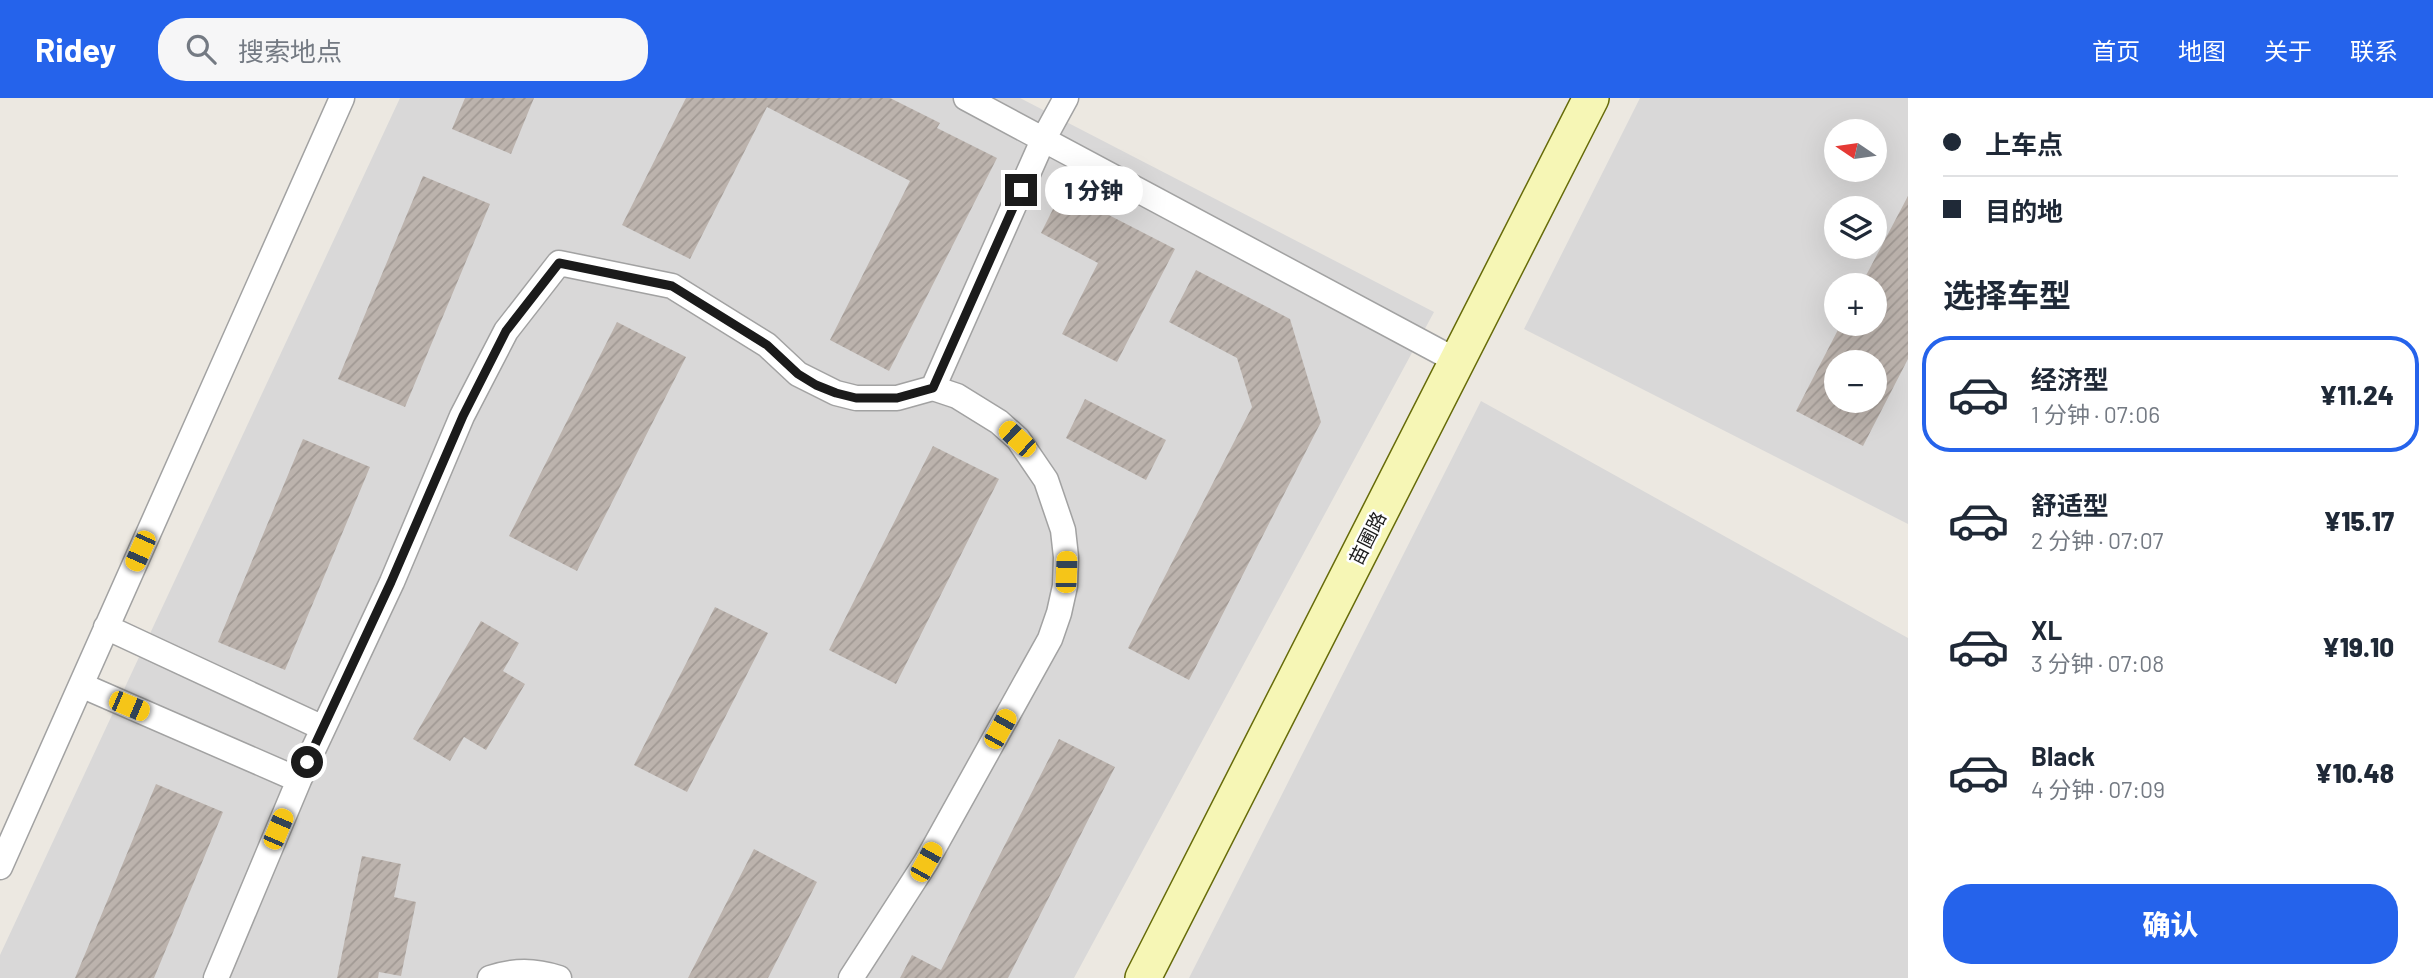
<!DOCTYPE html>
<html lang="zh">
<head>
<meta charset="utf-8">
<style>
	:root { --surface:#fff; --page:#f6f6f7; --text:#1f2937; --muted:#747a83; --line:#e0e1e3; --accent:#2563eb }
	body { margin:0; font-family:Barlow,"Noto Sans SC",sans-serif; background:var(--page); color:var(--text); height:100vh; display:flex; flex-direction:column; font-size:26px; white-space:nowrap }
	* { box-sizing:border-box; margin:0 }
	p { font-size:23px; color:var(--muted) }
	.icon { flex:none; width:38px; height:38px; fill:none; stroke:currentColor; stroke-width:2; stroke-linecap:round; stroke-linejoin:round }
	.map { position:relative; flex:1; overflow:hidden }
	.drawer { display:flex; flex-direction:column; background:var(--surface); width:525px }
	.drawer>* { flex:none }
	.top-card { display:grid; align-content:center; height:154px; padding:0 35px; background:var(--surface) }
	.needle { width:46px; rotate:283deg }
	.tools { position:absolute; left:1824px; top:21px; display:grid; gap:14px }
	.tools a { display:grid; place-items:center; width:63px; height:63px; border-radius:50%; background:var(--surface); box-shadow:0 7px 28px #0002; font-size:35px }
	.end { position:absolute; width:32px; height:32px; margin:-16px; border:9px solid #1b1b1b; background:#fff; box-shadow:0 0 0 4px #fff }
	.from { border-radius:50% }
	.bubble { position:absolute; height:49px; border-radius:24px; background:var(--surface); box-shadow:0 7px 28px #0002; font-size:23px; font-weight:800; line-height:49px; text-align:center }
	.car { position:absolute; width:21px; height:42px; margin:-21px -10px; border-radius:9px; box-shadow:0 0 5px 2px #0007; background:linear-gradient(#f5c518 24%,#345 0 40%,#f5c518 0 76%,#345 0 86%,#f5c518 0) }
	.top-card b { display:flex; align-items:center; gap:24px; height:66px; font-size:26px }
	.top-card b+b { border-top:2px solid var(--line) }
	.top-card i { width:18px; height:18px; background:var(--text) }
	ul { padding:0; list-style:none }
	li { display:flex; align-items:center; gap:21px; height:116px; margin:0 14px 10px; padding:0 21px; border:4px solid transparent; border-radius:28px }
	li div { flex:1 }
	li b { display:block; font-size:26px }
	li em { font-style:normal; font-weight:800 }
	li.on { border-color:var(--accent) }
	li>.icon { width:63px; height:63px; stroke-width:1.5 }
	h2 { padding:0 35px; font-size:32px; line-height:84px }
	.primary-button { display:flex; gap:14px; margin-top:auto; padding:14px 35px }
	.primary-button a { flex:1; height:80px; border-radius:28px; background:var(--accent); color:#fff; font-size:28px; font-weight:800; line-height:80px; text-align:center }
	header { display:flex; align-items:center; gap:42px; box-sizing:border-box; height:98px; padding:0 35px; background:var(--accent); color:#fff }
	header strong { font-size:33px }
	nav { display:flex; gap:38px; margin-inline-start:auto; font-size:24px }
	.search { width:490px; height:63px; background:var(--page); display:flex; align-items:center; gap:18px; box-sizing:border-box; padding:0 24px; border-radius:28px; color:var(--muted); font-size:26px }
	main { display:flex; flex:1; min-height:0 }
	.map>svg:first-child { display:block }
</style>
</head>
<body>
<header>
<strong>Ridey</strong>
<div class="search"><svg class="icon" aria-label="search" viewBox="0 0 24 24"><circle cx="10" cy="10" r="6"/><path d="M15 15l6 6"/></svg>搜索地点</div>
<nav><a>首页</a><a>地图</a><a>关于</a><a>联系</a></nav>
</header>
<main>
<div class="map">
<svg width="1908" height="880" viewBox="0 0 1908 880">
	<defs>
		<pattern id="building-hatch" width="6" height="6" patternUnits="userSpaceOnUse" patternTransform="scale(1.75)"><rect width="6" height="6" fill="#bcb3ad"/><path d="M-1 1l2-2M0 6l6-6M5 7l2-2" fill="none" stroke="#a19994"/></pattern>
	</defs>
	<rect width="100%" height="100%" fill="#ece8e1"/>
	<path fill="#d9d8d8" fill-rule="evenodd" d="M400,0H1020L1434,214L1074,880H0V857Z
		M1640,0H1908V426L1524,231ZM1836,33H1874V72H1836ZM1836,110H1874V149H1836ZM1836,187H1874V226H1836ZM1836,264H1874V303H1836Z
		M1481,303L1908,540V880H1189Z"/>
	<path fill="url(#building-hatch)" fill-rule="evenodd" d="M465,0H534L511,56L452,31Z
		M686,0H890L940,25L937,30L997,60L889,273L830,242L910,83L767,9L690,161L622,127Z
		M423,78L490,106L405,309L338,281Z
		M1062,93L1175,151L1117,264L1062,236L1098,165L1041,135Z
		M1908,98V261L1863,348L1796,313L1841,226H1874V187H1861ZM1836,264H1874V303H1836Z
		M1196,172L1290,221L1321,324L1189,582L1128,550L1252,309L1237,260L1169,224Z
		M617,224L686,259L577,473L509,438Z
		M1085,301L1166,342L1146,382L1066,340Z
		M303,341L370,369L285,572L218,544Z
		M933,348L999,381L896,586L829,552Z
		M715,509L768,535L687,694L634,667Z
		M481,523L519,545L503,573L525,586L486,652L464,639L450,663L413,641Z
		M1059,641L1115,669L1008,880H900L912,857L941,872Z
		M156,686L223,714L154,880H75Z
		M754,751L817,784L768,880H688Z
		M362,758L401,766L394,799L416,804L401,878L379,874L378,880H337Z"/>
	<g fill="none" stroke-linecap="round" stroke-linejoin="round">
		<g stroke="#a2a2a2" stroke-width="27">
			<path id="street" d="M966,0L1457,263
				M933,290L1043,42L1066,0
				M106,529L323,630
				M81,587L299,682
				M0,769L342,0
				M216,880L299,682L392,484L462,318L506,233L559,165L672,188L767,247L798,276L836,295L856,300H897L933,290L957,298L999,324L1018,341L1046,382L1063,432L1066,459L1065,488L1059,515L1050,541L926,764L851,880
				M490,880C515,872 534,872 559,880"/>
		</g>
		<g stroke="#666b09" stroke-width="38">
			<path id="secondary" d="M1143,880L1591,0"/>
		</g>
		<use href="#street" stroke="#fff" stroke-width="24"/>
		<use href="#secondary" stroke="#f6f6b5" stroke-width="35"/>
	</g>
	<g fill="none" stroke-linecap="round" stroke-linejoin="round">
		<path stroke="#1b1b1b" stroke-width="9" d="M307,664L391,484L463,318L506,233L559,165L672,188L767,247L798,276L816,287L836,295L856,300H897L933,290L1021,92"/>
	</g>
	<g text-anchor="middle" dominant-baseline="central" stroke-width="5" stroke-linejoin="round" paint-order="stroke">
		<g font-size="19" fill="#1b1b1b" stroke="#fff">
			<text transform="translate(1367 440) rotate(-63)">苗圃路</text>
		</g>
	</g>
</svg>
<div class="tools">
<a><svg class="needle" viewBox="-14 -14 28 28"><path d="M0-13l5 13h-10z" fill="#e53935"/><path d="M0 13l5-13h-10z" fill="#747a83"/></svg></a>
<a><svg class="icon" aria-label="layers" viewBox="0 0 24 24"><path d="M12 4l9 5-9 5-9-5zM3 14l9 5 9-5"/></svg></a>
<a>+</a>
<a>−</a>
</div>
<i class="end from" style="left:307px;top:664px"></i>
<i class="end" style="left:1021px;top:92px"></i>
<div class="bubble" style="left:1045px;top:68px;width:98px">1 分钟</div>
<i class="car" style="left:1017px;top:341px;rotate:313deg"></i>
<i class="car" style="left:140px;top:453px;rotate:204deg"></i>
<i class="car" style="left:1066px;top:474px;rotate:2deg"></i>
<i class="car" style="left:129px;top:608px;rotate:113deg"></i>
<i class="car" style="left:1000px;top:631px;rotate:29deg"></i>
<i class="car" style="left:278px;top:731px;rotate:23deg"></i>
<i class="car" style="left:926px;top:764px;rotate:29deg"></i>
</div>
<section class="drawer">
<div class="top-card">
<b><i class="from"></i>上车点</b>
<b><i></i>目的地</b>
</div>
<h2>选择车型</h2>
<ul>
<li class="on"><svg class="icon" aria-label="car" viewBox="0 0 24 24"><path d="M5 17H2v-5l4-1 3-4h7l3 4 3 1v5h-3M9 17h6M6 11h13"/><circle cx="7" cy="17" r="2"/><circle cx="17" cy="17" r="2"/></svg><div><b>经济型</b><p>1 分钟 · 07:06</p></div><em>¥11.24</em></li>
<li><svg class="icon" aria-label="car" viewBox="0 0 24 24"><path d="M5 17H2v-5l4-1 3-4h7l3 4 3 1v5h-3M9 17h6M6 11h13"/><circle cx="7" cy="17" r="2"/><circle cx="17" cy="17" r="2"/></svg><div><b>舒适型</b><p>2 分钟 · 07:07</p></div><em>¥15.17</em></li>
<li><svg class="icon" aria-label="car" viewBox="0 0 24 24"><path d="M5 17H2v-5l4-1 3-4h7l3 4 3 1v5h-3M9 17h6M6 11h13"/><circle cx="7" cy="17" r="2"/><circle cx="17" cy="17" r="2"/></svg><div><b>XL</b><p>3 分钟 · 07:08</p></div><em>¥19.10</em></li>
<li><svg class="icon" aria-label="car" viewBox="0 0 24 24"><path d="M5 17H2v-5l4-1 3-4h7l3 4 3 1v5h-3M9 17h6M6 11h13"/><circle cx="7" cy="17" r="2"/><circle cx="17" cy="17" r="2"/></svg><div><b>Black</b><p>4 分钟 · 07:09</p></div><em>¥10.48</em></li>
</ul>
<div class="primary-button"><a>确认</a></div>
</section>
</main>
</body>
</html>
